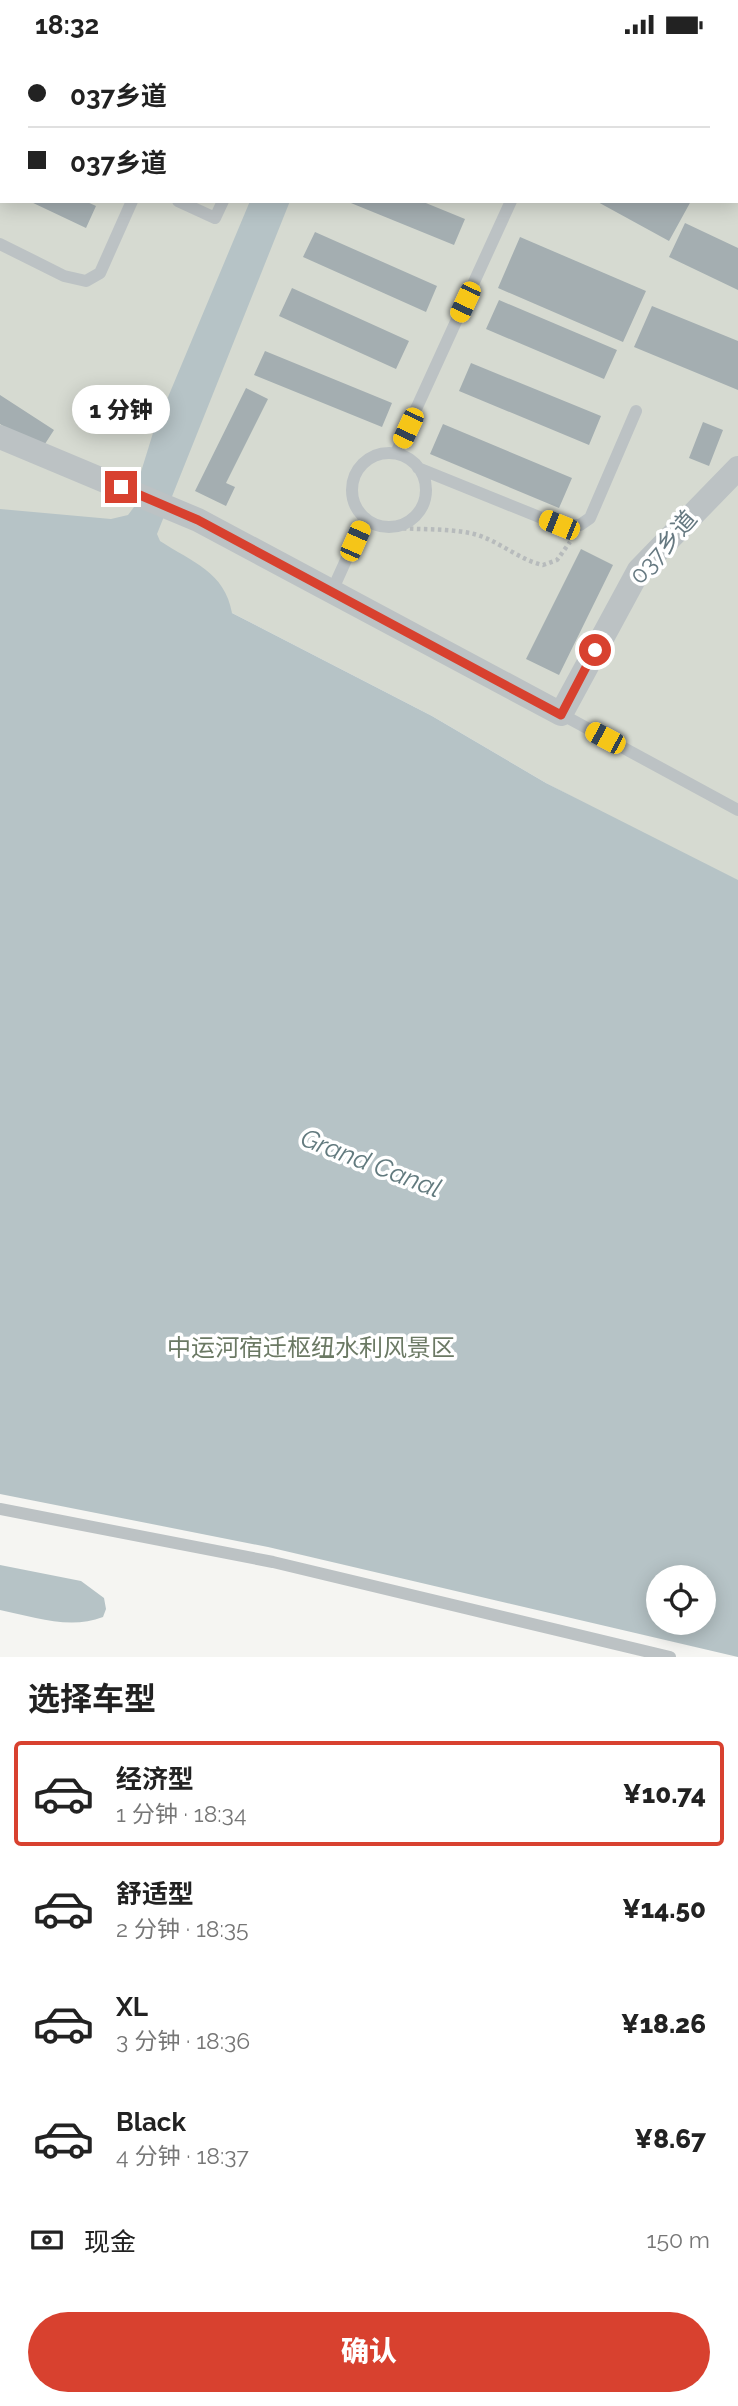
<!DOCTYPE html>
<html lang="zh">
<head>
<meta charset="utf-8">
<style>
	:root { --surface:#fff; --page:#f2f2f2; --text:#222; --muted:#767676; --line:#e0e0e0; --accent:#d8412f }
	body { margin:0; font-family:Raleway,"Noto Sans SC",sans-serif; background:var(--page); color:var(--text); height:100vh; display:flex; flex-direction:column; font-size:26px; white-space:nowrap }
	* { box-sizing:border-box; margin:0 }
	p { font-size:23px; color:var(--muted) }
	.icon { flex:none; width:38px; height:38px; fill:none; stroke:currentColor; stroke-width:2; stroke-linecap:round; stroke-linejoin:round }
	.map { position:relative; height:1608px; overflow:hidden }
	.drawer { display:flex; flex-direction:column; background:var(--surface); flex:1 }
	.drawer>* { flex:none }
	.guide { position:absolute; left:0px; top:0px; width:738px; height:154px; box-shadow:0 4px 18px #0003; display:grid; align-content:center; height:154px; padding:0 28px; background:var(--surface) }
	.tools { position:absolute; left:646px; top:1516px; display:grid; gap:14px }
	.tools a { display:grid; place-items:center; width:70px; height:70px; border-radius:50%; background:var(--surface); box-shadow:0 4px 18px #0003; font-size:35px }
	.end { position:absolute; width:32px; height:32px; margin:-16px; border:9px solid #d8412f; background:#fff; box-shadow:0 0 0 4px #fff }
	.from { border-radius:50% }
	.bubble { position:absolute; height:49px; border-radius:24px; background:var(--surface); box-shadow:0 4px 18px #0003; font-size:23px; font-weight:800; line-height:49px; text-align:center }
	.car { position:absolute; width:21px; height:42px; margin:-21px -10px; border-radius:9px; box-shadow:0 0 5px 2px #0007; background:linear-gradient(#f5c518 24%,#345 0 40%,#f5c518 0 76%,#345 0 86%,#f5c518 0) }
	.guide b { display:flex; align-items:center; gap:24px; height:66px; font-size:26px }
	.guide b+b { border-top:2px solid var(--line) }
	.guide i { width:18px; height:18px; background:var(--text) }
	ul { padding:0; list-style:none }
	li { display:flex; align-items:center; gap:21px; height:105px; margin:0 14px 10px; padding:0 14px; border:4px solid transparent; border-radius:7px }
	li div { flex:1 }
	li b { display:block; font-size:26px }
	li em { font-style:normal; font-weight:800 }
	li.active { border-color:var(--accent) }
	li>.icon { width:63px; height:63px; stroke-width:1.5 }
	h2 { padding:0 28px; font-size:32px; line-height:84px }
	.pay { display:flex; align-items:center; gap:18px; height:77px; padding:0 28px; font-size:26px }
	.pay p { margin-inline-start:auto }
	.cta { display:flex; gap:14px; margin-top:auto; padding:14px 28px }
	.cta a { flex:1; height:80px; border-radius:42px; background:var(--accent); color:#fff; font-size:28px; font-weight:800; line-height:80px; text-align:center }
	.status { display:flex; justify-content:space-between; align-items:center; height:49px; padding:0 35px; background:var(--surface); direction:ltr }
	.status svg { height:19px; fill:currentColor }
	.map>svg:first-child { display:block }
</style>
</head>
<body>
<div class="status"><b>18:32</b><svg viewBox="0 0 49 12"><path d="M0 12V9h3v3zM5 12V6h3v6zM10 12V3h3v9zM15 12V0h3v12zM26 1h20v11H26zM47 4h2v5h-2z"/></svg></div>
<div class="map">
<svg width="738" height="1608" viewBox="0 0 738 1608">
	<rect width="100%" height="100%" fill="#f5f5f2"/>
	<path fill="#d6dad1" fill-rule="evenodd" d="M0,0H738V835L546,734L432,667L232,564L0,463ZM2,2H737V152H2Z"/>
	<path fill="#b6c3c6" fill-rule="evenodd" d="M250,152H290L157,485L160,492C192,513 225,523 232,564L432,667L546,734L738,831V1608L268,1498L0,1445V460L111,470L128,466L134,458L136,439L153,384ZM658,1528H704V1573H658Z
		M0,1516L81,1532L104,1549L106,1560L103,1568C70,1581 34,1568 0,1561Z"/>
	<path fill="#a4aeb1" d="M29,152H85L96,157L86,179Z
		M346,152H421L465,170L454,196Z
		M596,152H691L669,192Z
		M685,174L738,199V241L669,208Z
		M315,183L437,237L426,263L303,208Z
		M520,188L646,242L623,293L498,239Z
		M292,239L409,292L396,320L279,267Z
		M499,251L617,301L604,330L486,280Z
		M652,257L738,292V341L634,298Z
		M265,302L392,354L382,378L254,326Z
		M471,314L601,367L589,396L459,342Z
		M246,339L268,350L226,434L235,438L226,457L195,442Z
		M0,346L54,381L41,401L0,375Z
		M703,373L723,381L709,417L689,409Z
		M443,375L572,429L559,459L430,405Z
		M581,500L613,516L559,626L526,610Z"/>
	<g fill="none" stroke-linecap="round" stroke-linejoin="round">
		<path stroke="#b7bbbc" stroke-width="4.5" stroke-dasharray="3.5 3.5" stroke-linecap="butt" d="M382,477C413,482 444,478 474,485C498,491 519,511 543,516L557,511L570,493"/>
		<path stroke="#bcc2c4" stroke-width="12" d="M178,152L215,169L223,152
			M0,195L64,227L86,232L100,224L132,152
			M396,404L511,152
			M352 441a37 37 0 1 1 74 0a37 37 0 1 1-74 0Z
			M418,419L559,476H580L590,469L636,362
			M332,542L365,469
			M561,665L738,761
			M0,1460L273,1513L670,1608"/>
		<path stroke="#bcc2c4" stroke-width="24" d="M0,388L198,471L561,665L639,521L738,419"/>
		<path stroke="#bcc2c4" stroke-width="30" d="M453,0L456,2
			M737,133H738"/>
	</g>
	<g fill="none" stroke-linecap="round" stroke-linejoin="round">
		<path stroke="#d8412f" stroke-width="9" d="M121,438L198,471L561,666L595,601"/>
	</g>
	<g text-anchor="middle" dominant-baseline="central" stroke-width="7" stroke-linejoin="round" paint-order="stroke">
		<g font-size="24" fill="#667981" stroke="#fff">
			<text transform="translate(663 498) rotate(-49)">037乡道</text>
		</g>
		<g font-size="24" fill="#6b7964" stroke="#fff">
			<text x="311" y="1298">中运河宿迁枢纽水利风景区</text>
		</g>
		<g font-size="26" font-style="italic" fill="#627a7e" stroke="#fff">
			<text transform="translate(371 1114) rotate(21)">Grand Canal</text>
		</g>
	</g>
</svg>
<div class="tools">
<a><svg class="icon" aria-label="locate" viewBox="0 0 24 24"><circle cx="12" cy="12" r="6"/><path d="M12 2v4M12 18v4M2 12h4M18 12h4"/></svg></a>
</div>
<i class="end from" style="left:595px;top:601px"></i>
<i class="end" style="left:121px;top:438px"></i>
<div class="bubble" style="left:72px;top:336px;width:98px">1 分钟</div>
<i class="car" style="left:465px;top:253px;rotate:205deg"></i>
<i class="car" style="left:408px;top:379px;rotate:205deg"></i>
<i class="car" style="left:559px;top:476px;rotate:292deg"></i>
<i class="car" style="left:355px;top:492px;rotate:24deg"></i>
<i class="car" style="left:605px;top:689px;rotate:298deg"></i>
<div class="guide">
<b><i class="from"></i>037乡道</b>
<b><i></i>037乡道</b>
</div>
</div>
<section class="drawer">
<h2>选择车型</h2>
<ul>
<li class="active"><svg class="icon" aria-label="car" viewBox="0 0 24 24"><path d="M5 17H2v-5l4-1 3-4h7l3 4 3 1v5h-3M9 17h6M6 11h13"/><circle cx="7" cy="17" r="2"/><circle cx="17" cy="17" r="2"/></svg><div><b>经济型</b><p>1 分钟 · 18:34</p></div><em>¥10.74</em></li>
<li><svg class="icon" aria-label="car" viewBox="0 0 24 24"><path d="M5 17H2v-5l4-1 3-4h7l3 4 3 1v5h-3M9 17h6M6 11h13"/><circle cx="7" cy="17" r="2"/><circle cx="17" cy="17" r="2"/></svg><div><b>舒适型</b><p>2 分钟 · 18:35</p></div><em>¥14.50</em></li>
<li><svg class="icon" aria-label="car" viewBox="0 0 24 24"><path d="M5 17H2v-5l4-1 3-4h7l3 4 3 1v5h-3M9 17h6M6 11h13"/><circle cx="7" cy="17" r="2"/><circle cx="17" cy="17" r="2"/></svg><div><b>XL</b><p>3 分钟 · 18:36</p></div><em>¥18.26</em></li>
<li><svg class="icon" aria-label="car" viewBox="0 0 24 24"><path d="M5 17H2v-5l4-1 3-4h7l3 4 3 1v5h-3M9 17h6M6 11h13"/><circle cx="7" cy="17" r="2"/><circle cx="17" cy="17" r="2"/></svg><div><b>Black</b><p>4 分钟 · 18:37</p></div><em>¥8.67</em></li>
</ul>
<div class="pay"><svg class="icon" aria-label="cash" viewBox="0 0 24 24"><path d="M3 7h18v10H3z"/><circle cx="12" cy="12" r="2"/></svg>现金<p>150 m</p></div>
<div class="cta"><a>确认</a></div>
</section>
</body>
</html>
